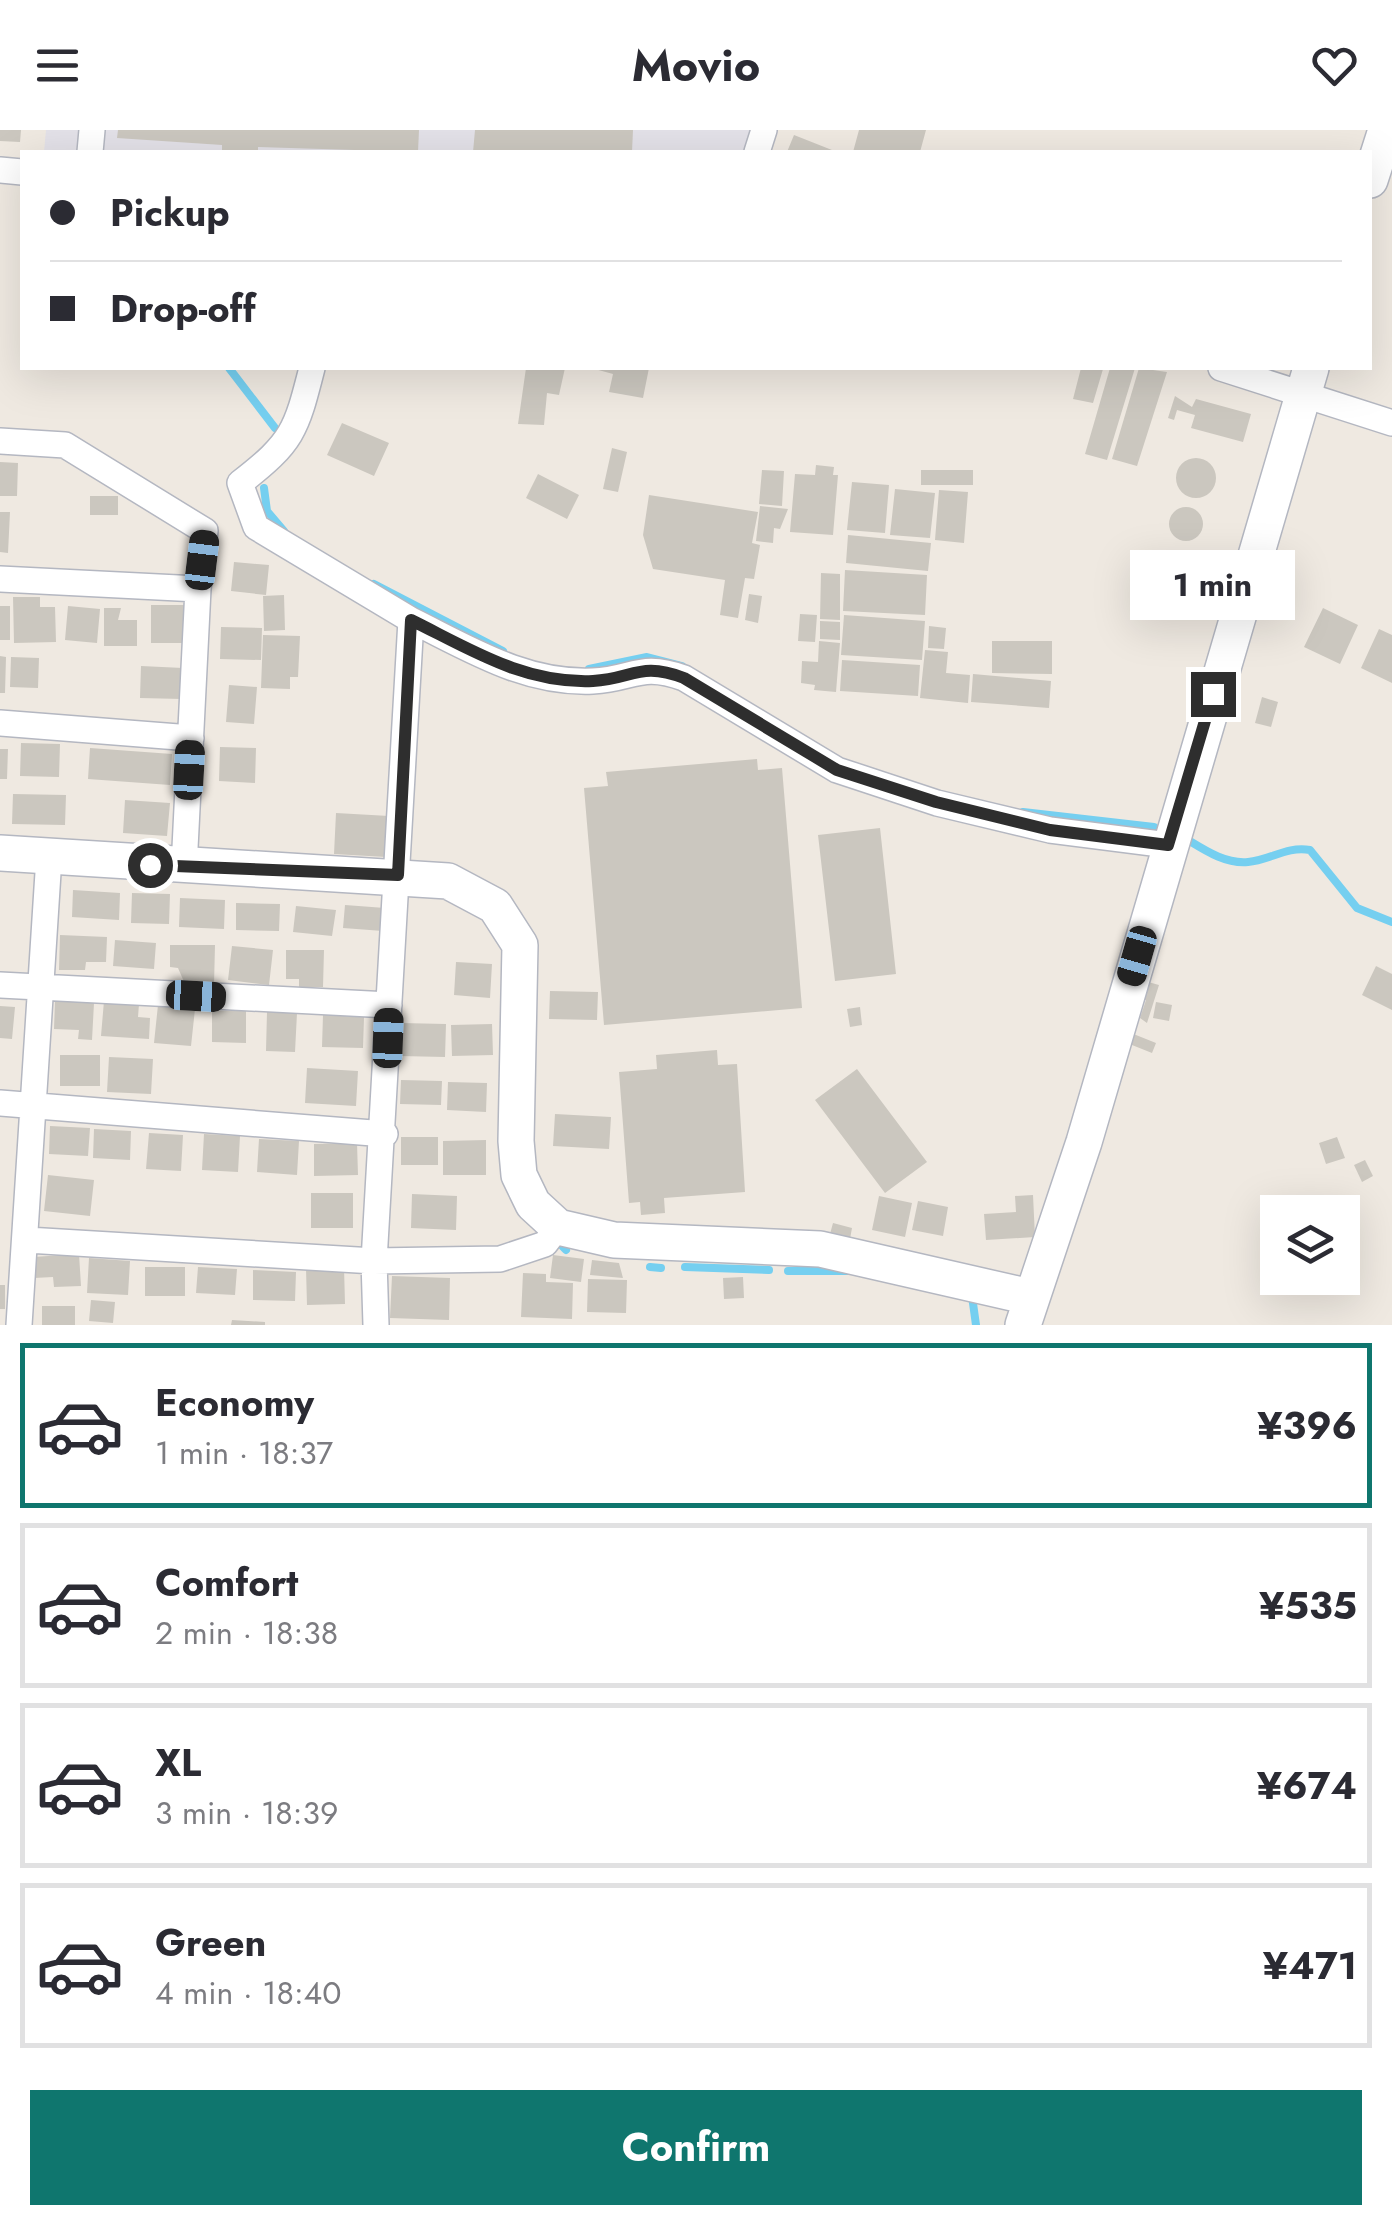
<!DOCTYPE html>
<html lang="en">
<head>
<meta charset="utf-8">
<style>
	:root { --surface:#fff; --page:#f7f7f7; --text:#2b2b33; --muted:#7c7c81; --line:#e1e1e2; --accent:#0f766e }
	body { margin:0; font-family:Jost,sans-serif; background:var(--page); color:var(--text); height:100vh; display:flex; flex-direction:column; font-size:38px; white-space:nowrap }
	* { box-sizing:border-box; margin:0 }
	p { font-size:32px; color:var(--muted) }
	.icon { flex:none; width:55px; height:55px; fill:none; stroke:currentColor; stroke-width:2; stroke-linecap:round; stroke-linejoin:round }
	.map { position:relative; height:1195px; overflow:hidden }
	.details { display:flex; flex-direction:column; background:var(--surface); flex:1 }
	.details>* { flex:none }
	.banner { position:absolute; left:20px; top:20px; width:1352px; height:220px; border-radius:0px; box-shadow:0 10px 40px #0002; display:grid; align-content:center; height:220px; padding:0 30px; background:var(--surface) }
	.buttons { position:absolute; left:1260px; top:1065px; display:grid; gap:20px }
	.buttons a { display:grid; place-items:center; width:100px; height:100px; border-radius:0px; background:var(--surface); box-shadow:0 10px 40px #0002; font-size:50px }
	.end { position:absolute; width:45px; height:45px; margin:-22px; border:12px solid #2e2e2e; background:#fff; box-shadow:0 0 0 5px #fff }
	.from { border-radius:50% }
	.bubble { position:absolute; height:70px; border-radius:0px; background:var(--surface); box-shadow:0 10px 40px #0002; font-size:32px; font-weight:700; line-height:70px; text-align:center }
	.car { position:absolute; width:30px; height:60px; margin:-30px -15px; border-radius:12px; box-shadow:0 0 8px 2px #0007; background:linear-gradient(#222 24%,#8ab4d8 0 40%,#222 0 76%,#8ab4d8 0 86%,#222 0) }
	.banner b { display:flex; align-items:center; gap:35px; height:95px; font-size:38px }
	.banner b+b { border-top:2px solid var(--line) }
	.banner i { width:25px; height:25px; background:var(--text) }
	ul { padding:18px 0 0; list-style:none }
	li { display:flex; align-items:center; gap:30px; height:165px; margin:0 20px 15px; padding:0 10px; border:5px solid var(--line); border-radius:0px }
	li div { flex:1 }
	li b { display:block; font-size:38px }
	li em { font-style:normal; font-weight:700 }
	li.selected { border-color:var(--accent) }
	li>.icon { width:90px; height:90px; stroke-width:1.5 }
	.cta { display:flex; gap:20px; margin-top:auto; padding:20px 30px }
	.cta a { flex:1; height:115px; border-radius:0px; background:var(--accent); color:#fff; font-size:40px; font-weight:700; line-height:115px; text-align:center }
	header { display:flex; justify-content:space-between; align-items:center; height:130px; padding:0 30px; background:var(--surface); font-size:45px; font-weight:700 }
	.map>svg:first-child { display:block }
</style>
</head>
<body>
<header><svg class="icon" aria-label="menu" viewBox="0 0 24 24"><path d="M4 6h16M4 12h16M4 18h16"/></svg>Movio<svg class="icon" aria-label="heart" viewBox="0 0 24 24"><path d="M12 20l-8-8c-3-5 5-10 8-4 3-6 11-1 8 4z"/></svg></header>
<div class="map">
<svg width="1392" height="1195" viewBox="0 0 1392 1195">
	<rect width="100%" height="100%" fill="#efe9e1"/>
	<path fill="#e3e1e8" d="M46,0H753L745,22H44Z"/>
	<g fill="none" stroke-linecap="round" stroke-linejoin="round">
		<path stroke="#75cff0" stroke-width="8" d="M229,238L275,298
			M264,358L267,381L284,401
			M374,454L503,521
			M589,539L647,527L682,536
			M1023,682L1154,697
			M1188,710C1206,721 1226,734 1248,732C1271,730 1286,716 1310,720L1357,778L1392,792
			M563,1117L566,1120
			M650,1137L661,1138
			M685,1137L769,1140
			M788,1141H848
			M972,1166L976,1195"/>
	</g>
	<path fill="#cbc7bf" d="M0,0H21L20,12L0,11Z
		M118,0H419L418,22L258,17V22H222V15L117,8Z
		M475,0H633L632,22H473Z
		M859,0H926L920,22H853Z
		M794,5L837,22H787Z
		M526,238H565L559,265L547,263L544,295L518,294Z
		M591,238H649L643,268L609,262L613,244Z
		M1081,238L1103,239L1093,273L1073,269Z
		M1110,238H1135L1107,330L1085,324Z
		M1139,238L1167,242L1137,336L1112,329Z
		M1175,266L1192,277L1196,269L1251,284L1243,312L1191,298L1195,285L1177,280L1174,290L1168,288Z
		M342,293L389,313L374,346L327,325Z
		M612,318L627,322L618,362L603,359Z
		M1176 348a20 20 0 1 1 40 0a20 20 0 1 1-40 0Z
		M0,332L18,333L17,366H0Z
		M816,335L834,337L833,345H838L833,405L790,402L795,344L815,345Z
		M762,340L784,341L782,376L759,374Z
		M921,340H973V355H921Z
		M538,344L579,365L567,389L526,368Z
		M852,352L889,355L885,403L847,400Z
		M895,359L935,363L930,408L890,405Z
		M939,360L968,362L964,413L935,410Z
		M649,365L758,382L752,413L760,415L754,449L745,448L738,488L720,485L725,450L653,439L643,405Z
		M90,366H118V385H90Z
		M760,376L788,379L780,399L774,398L773,413L756,411Z
		M1169 394a17 17 0 1 1 34 0a17 17 0 1 1-34 0Z
		M0,382H10L8,423L0,422Z
		M848,405L931,413L928,441L846,433Z
		M234,432L269,435L266,465L231,461Z
		M845,440L927,445L925,485L843,481Z
		M821,443L840,444V490L820,489Z
		M749,464L762,466L758,493L745,490Z
		M284,465L285,500L264,501L263,466Z
		M13,467H40V477H55L56,512L14,513Z
		M151,475H188V513H151Z
		M0,476H10V510H0Z
		M68,476L100,479L97,513L65,510Z
		M104,478H121L118,490H137V516H104Z
		M1323,478L1358,495L1340,534L1304,517Z
		M800,484L817,485L815,512L798,511Z
		M844,485L925,491L922,530L841,525Z
		M820,491L840,492V510L820,509Z
		M929,496L946,498L944,519L928,518Z
		M221,497L262,498L261,530L220,529Z
		M1379,499L1392,505V553L1361,538Z
		M263,505L300,506L298,547H290V559L261,558Z
		M819,511L840,513L836,562L814,560L815,555L801,553L802,531L818,532Z
		M992,511H1052V544L992,543Z
		M925,520L948,522L946,543L970,545L968,573L920,568Z
		M0,526L6,527L5,563H0Z
		M11,527L39,528L38,558L10,557Z
		M842,530L920,535L918,566L840,561Z
		M141,536L183,538L182,569L140,568Z
		M973,544L1051,551L1049,578L971,572Z
		M229,555L257,557L254,594L226,592Z
		M1262,567L1278,572L1271,597L1255,593Z
		M21,613L60,614L59,647L20,646Z
		M220,617L256,618L255,653L219,651Z
		M90,618L172,624L170,655L88,649Z
		M0,619H8L7,649H0Z
		M757,629L758,640L782,638L802,878L604,895L584,658L608,656L606,642Z
		M13,664L66,665L65,695L12,694Z
		M125,670L170,673L167,706L123,703Z
		M336,683L389,686L386,727L334,724Z
		M880,698L896,844L835,851L818,705Z
		M73,760L120,763L119,790L72,787Z
		M132,763L170,764L169,794L131,793Z
		M180,768L225,770L224,799L179,797Z
		M236,773L280,774L279,801L236,800Z
		M345,775L385,778L383,801L343,798Z
		M296,776L336,780L332,806L293,802Z
		M60,805L107,807L106,832H86L85,840H59Z
		M115,810L156,813L154,839L113,836Z
		M170,815H215L214,855L185,854L178,838L170,837Z
		M232,816L273,820L269,855L228,850Z
		M286,820H324L323,857H299V849H286Z
		M456,832L492,834L490,868L454,865Z
		M1376,836L1392,844V880L1362,865Z
		M1141,850L1159,855L1147,893L1140,888L1146,870L1136,866Z
		M550,861L598,862L597,890L549,889Z
		M55,871L94,873L92,910L78,909L79,900L54,899Z
		M104,871L139,874L138,887L150,888L149,909L101,906Z
		M1156,872L1172,875L1169,891L1153,888Z
		M158,875L195,879L191,916L154,913Z
		M0,876L15,877L12,909L0,908Z
		M860,877L862,895L850,897L847,879Z
		M212,881H246V913L212,912Z
		M267,882L297,883L295,922L266,921Z
		M323,885L364,887L363,918L322,917Z
		M401,893L446,894L445,927L400,926Z
		M492,894L493,925L452,926L451,895Z
		M1131,903L1156,913L1152,923L1127,913Z
		M717,920L718,935L737,934L745,1062L664,1068L665,1083L641,1085L640,1072L629,1073L619,942L657,939L656,925Z
		M60,925H100V956H60Z
		M109,927L153,929L151,964L107,962Z
		M307,938L358,941L356,976L305,973Z
		M857,939L927,1032L885,1063L815,970Z
		M401,950L442,951L441,975L400,974Z
		M448,952L487,953L486,982L447,980Z
		M555,984L611,987L609,1019L553,1016Z
		M50,996L90,998L88,1026L49,1024Z
		M94,999L131,1001L130,1030L93,1028Z
		M149,1003L183,1005L181,1041L146,1039Z
		M204,1004L240,1006L238,1042L202,1040Z
		M401,1007H438V1035H401Z
		M1337,1007L1345,1028L1326,1034L1319,1013Z
		M259,1009L299,1011L297,1045L257,1042Z
		M486,1010V1045H443V1011Z
		M357,1013L358,1045L314,1046V1014Z
		M1365,1030L1373,1046L1362,1052L1354,1035Z
		M48,1045L94,1050L90,1086L44,1081Z
		M311,1063H353V1098H311Z
		M412,1064L457,1066L456,1100L411,1098Z
		M1033,1065L1035,1107L986,1110L984,1084L1016,1082L1015,1066Z
		M879,1066L912,1073L905,1107L872,1100Z
		M918,1071L948,1077L943,1106L912,1100Z
		M833,1093L852,1098L850,1109L830,1104Z
		M79,1124L81,1156L54,1157L53,1147L34,1148L33,1127Z
		M553,1125L584,1129L581,1152L550,1148Z
		M89,1128L130,1131L128,1165L87,1163Z
		M592,1130L619,1133L623,1148L590,1145Z
		M145,1137H185V1166H145Z
		M198,1137L237,1139L235,1165L196,1163Z
		M344,1137L345,1174L307,1175L306,1138Z
		M253,1140L296,1142L295,1171L253,1170Z
		M523,1143L546,1144V1152L573,1153L572,1189L521,1187Z
		M392,1146L450,1148L449,1190L390,1188Z
		M743,1147L744,1168L724,1169L723,1148Z
		M588,1149L627,1150L626,1183L587,1182Z
		M0,1155H5V1179H0Z
		M91,1170L115,1172L113,1193L89,1191Z
		M42,1176H75V1195H42Z
		M232,1190L265,1192V1195H231Z"/>
	<g fill="none" stroke-linecap="round" stroke-linejoin="round">
		<g stroke="#b4b7c1" stroke-width="28">
			<path id="street" d="M90,22L92,0
				M757,22L764,0
				M0,40L22,42
				M312,238C296,301 293,312 240,353L256,397L411,490L374,1131L376,1195
				M1221,238L1392,293
				M0,311L65,315L205,401L198,459L184,738
				M0,449L198,459
				M411,490C470,519 525,554 593,551C634,549 640,532 684,548L837,640L937,673L1050,700L1168,715
				M0,593L191,608
				M0,855L389,875
				M0,973L385,1004
				M27,1110L374,1131L500,1129L545,1114L558,1097
				M19,1195L49,727"/>
		</g>
		<g stroke="#b4b7c1" stroke-width="38">
			<path id="secondary" d="M1370,50L1386,0
				M0,723L448,751L495,776L520,815L516,1011L519,1045L533,1074L558,1097L614,1110L820,1119L1030,1167
				M1023,1195L1084,1012L1311,238"/>
		</g>
		<use href="#street" stroke="#fff" stroke-width="25"/>
		<use href="#secondary" stroke="#fff" stroke-width="35"/>
	</g>
	<g fill="none" stroke-linecap="round" stroke-linejoin="round">
		<path stroke="#2e2e2e" stroke-width="12" d="M150,735L398,745L411,490C470,519 524,554 593,551C633,549 640,531 684,548L837,640L936,672L1050,700L1168,715L1213,564"/>
	</g>
</svg>
<div class="buttons">
<a><svg class="icon" aria-label="layers" viewBox="0 0 24 24"><path d="M12 4l9 5-9 5-9-5zM3 14l9 5 9-5"/></svg></a>
</div>
<i class="end from" style="left:150px;top:735px"></i>
<i class="end" style="left:1213px;top:564px"></i>
<div class="bubble" style="left:1130px;top:420px;width:165px">1 min</div>
<i class="car" style="left:202px;top:430px;rotate:7deg"></i>
<i class="car" style="left:189px;top:640px;rotate:3deg"></i>
<i class="car" style="left:1137px;top:826px;rotate:196deg"></i>
<i class="car" style="left:196px;top:866px;rotate:93deg"></i>
<i class="car" style="left:388px;top:908px;rotate:2deg"></i>
<div class="banner">
<b><i class="from"></i>Pickup</b>
<b><i></i>Drop-off</b>
</div>
</div>
<section class="details">
<ul>
<li class="selected"><svg class="icon" aria-label="car" viewBox="0 0 24 24"><path d="M5 17H2v-5l4-1 3-4h7l3 4 3 1v5h-3M9 17h6M6 11h13"/><circle cx="7" cy="17" r="2"/><circle cx="17" cy="17" r="2"/></svg><div><b>Economy</b><p>1 min · 18:37</p></div><em>¥396</em></li>
<li><svg class="icon" aria-label="car" viewBox="0 0 24 24"><path d="M5 17H2v-5l4-1 3-4h7l3 4 3 1v5h-3M9 17h6M6 11h13"/><circle cx="7" cy="17" r="2"/><circle cx="17" cy="17" r="2"/></svg><div><b>Comfort</b><p>2 min · 18:38</p></div><em>¥535</em></li>
<li><svg class="icon" aria-label="car" viewBox="0 0 24 24"><path d="M5 17H2v-5l4-1 3-4h7l3 4 3 1v5h-3M9 17h6M6 11h13"/><circle cx="7" cy="17" r="2"/><circle cx="17" cy="17" r="2"/></svg><div><b>XL</b><p>3 min · 18:39</p></div><em>¥674</em></li>
<li><svg class="icon" aria-label="car" viewBox="0 0 24 24"><path d="M5 17H2v-5l4-1 3-4h7l3 4 3 1v5h-3M9 17h6M6 11h13"/><circle cx="7" cy="17" r="2"/><circle cx="17" cy="17" r="2"/></svg><div><b>Green</b><p>4 min · 18:40</p></div><em>¥471</em></li>
</ul>
<div class="cta"><a>Confirm</a></div>
</section>
</body>
</html>
